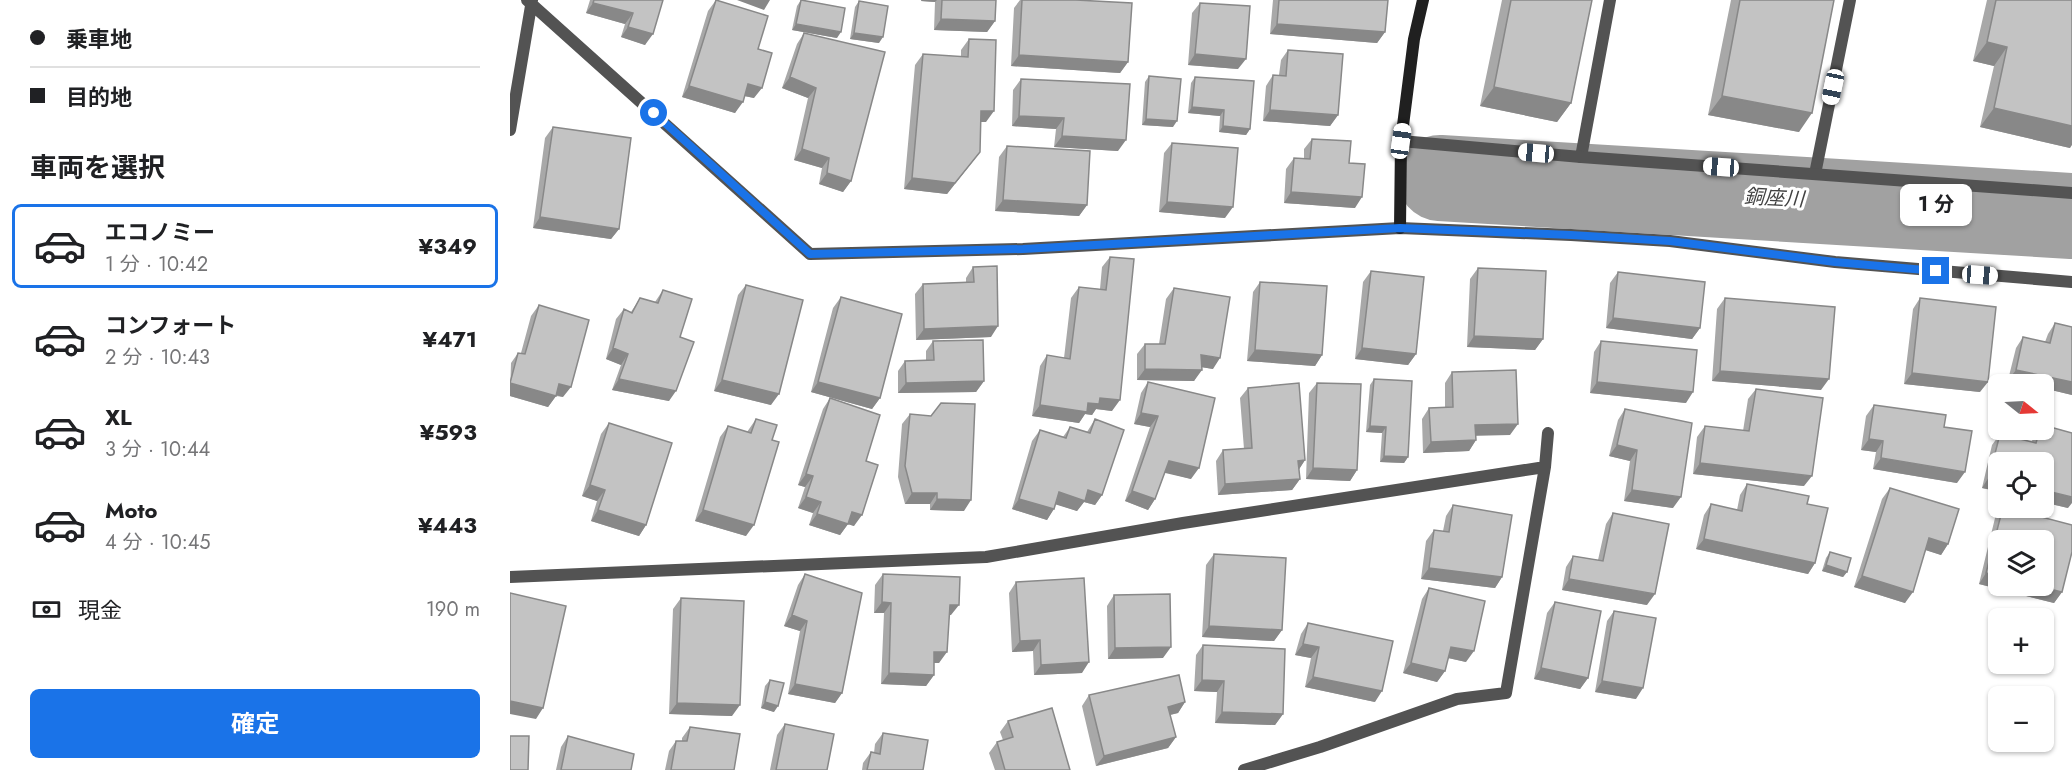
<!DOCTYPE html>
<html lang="ja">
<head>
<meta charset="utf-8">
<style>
	:root { --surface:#fff; --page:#f6f6f6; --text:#202124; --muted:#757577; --line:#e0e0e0; --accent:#1a73e8 }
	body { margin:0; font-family:Jost,"Noto Sans JP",sans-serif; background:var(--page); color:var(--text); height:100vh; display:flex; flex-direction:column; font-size:22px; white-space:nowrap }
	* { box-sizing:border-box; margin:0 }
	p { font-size:20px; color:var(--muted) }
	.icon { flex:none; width:33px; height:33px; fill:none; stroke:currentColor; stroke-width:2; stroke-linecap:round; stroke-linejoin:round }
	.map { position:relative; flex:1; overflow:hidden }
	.sheet { display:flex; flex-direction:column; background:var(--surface); width:510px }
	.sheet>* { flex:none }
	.hud { display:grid; align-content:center; height:132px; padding:0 30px; background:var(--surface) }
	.needle { width:39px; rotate:108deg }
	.controls { position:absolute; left:1478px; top:374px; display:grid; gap:12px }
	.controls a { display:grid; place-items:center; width:66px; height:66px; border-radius:9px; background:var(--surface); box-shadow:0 2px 4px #0004; font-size:30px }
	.end { position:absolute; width:27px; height:27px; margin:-14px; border:8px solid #1a73e8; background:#fff; box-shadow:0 0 0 3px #fff }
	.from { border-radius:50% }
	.bubble { position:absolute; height:42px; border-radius:9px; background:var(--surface); box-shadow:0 2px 4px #0004; font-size:20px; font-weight:700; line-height:42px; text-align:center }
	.car { position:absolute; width:18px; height:36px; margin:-18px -9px; border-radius:8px; box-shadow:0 0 4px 2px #0007; background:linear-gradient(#fff 24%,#345 0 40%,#fff 0 76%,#345 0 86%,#fff 0) }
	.hud b { display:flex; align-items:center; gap:21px; height:57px; font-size:22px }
	.hud b+b { border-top:2px solid var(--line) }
	.hud i { width:15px; height:15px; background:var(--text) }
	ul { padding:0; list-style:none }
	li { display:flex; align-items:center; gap:18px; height:84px; margin:0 12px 9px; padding:0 18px; border:3px solid transparent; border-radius:9px }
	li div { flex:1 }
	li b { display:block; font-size:22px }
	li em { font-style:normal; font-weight:700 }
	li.on { border-color:var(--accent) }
	li>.icon { width:54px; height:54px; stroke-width:1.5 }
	h2 { padding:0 30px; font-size:27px; line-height:72px }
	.pay { display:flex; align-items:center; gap:15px; height:66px; padding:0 30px; font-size:22px }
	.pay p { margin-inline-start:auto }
	.button { display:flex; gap:12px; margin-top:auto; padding:12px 30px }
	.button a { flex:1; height:69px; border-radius:9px; background:var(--accent); color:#fff; font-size:24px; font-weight:700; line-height:69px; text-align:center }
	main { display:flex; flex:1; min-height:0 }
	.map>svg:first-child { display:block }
</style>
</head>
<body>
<main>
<section class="sheet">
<div class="hud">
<b><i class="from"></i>乗車地</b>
<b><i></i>目的地</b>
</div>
<h2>車両を選択</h2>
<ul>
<li class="on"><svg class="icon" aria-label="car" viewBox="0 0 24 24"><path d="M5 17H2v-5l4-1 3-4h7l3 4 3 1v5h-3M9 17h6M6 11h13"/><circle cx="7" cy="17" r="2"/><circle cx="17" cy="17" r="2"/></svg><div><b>エコノミー</b><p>1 分 · 10:42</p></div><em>¥349</em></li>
<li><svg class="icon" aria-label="car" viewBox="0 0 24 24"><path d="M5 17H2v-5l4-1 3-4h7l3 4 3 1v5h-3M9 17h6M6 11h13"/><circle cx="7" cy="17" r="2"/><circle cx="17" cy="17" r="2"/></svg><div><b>コンフォート</b><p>2 分 · 10:43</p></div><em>¥471</em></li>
<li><svg class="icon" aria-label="car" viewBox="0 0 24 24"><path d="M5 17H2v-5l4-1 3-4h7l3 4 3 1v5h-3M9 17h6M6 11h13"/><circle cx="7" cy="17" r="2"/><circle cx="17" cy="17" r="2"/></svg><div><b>XL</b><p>3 分 · 10:44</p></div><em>¥593</em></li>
<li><svg class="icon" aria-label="car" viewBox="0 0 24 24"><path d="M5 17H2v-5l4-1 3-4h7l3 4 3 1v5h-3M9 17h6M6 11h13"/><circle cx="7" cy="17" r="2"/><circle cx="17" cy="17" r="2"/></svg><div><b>Moto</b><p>4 分 · 10:45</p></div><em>¥443</em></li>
</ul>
<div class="pay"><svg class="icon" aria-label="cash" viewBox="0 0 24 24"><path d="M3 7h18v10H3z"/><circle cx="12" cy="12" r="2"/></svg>現金<p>190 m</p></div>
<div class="button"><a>確定</a></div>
</section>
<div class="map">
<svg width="1562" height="770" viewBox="0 0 1562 770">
	<rect width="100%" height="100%" fill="#fff"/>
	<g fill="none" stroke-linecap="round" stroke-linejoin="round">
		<path stroke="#a1a1a1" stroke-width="86" d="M930,178L1562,216"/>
		<path stroke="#535353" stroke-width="12" d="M1071,157L1100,0
			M1305,174L1340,0"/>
		<path stroke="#535353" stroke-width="12" d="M17,0L300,254L513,249L890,228L1061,235L1160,241L1325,262L1562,282
			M0,130L22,0
			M891,141L1071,157L1562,193
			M0,577L476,557L673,523L1035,467
			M734,770L810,747L947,699L996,693L1035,467L1038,433"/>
		<path stroke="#202020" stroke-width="12" d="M890,228L891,141L904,39L913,0"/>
	</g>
	<path fill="#a8a8a8" d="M80,0H153L135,45L111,37L115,24L76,13Z
		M206,0L248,49L244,98L234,96L225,113L172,97L198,11Z
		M291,0L327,38L282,30L287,6Z
		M411,0H486L485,21L477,32L424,30L425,2L411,1Z
		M510,0H566L618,62L610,73L501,66L504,8Z
		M763,0H878L875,32L867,43L760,34Z
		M992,0H1082L1061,103L1047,122L970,106Z
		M1221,0H1324L1289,132L1198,115Z
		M1477,0H1562L1560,148L1470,127L1484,66L1463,61Z
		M349,1L369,43L340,39L345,7Z
		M690,3L728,69L678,65L682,13Z
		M294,33L341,181L333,192L309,184L312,168L284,160L298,98L272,88L287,44Z
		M459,39L476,122H470V152L437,194L394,189L405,65L413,54L451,57V50Z
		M778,50L828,115L820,126L753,121L756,86L763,75H769L771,60Z
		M639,76L663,127L632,125L635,82Z
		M685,77L740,129L736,135L709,132L710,116L678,113L681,83Z
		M511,79L608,151L544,147L546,129L502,126L503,90Z
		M43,127L109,229L101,239L23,228L35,138Z
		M802,139L839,163L845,208L774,203L776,169L784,158L794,159V149Z
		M662,143L715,218L649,212L654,153Z
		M497,146L577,205L569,216L485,211L489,157Z
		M600,257L602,411L586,409L582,415L575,414L569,423L522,416L530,366L537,355L554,358L561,298L569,287L590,289L592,267Z
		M463,267L481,337L406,340L405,294L413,284L456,282V278Z
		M968,268L1033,339L1025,350L957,347L960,279Z
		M861,271L906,354L898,365L845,359L853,282Z
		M1108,272L1190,328L1182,339L1096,328L1100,283Z
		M750,282L812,355L805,366L737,361L743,292Z
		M236,285L261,405L204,391L228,295Z
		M664,288L703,369L692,367L684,381L627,380V354L635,344H649L656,299Z
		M153,290L170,337L159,401L102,390L111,365L96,359L106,319L114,309L121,312L130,298L145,302Z
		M331,297L370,398L362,409L301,392L323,308Z
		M1215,298L1311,390L1202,381L1207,309Z
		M1410,298L1470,392L1394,384L1403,309Z
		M29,305L53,397L46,396L38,407L0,396L1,363L8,353H11L21,316Z
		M1545,323L1562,327V395L1533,388V384L1498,380L1506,348L1513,337L1535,342L1538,334Z
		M423,341L474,381L466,392L388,393V371L395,361L416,360V351Z
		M1091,341L1176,403L1080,393L1084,352Z
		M942,372L1000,435H966V440L959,451L913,453L912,419L919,408L935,407V383Z
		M864,379L898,457L894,463L870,462L872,433L856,432L860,385Z
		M638,382L681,479L655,472L645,499L638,510L615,501L640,427L624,424L631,393Z
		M807,383L847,470L840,481L796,479L799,393Z
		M738,388L795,460L789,469L790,479L782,490L708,495L706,461L713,450L734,449L730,398Z
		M1246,389L1294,486L1183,474L1187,437L1195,426L1233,431L1238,399Z
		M320,398L356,461L344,526L338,524L330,535L299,525L303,513L288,508L295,487L288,485L313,409Z
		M1364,405L1434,427L1447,483L1363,469L1366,452L1351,450L1356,416Z
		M1115,409L1163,508L1114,501L1120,461L1099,456L1108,420Z
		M400,414L454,511L420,510V504H395L388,477L392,424Z
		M246,419L236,536L185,521L210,437L218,426L237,432Z
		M585,419L592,495L585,505L574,502L567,511L546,504L537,520L502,509L522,441L530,430L553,437L560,427L577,432Z
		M99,423L136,525L129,536L81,521L87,501L72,496L91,434Z
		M1527,429H1533L1558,508L1472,488L1482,445L1490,434L1522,442L1523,435Z
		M1237,484L1297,504L1305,563L1298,574L1186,549L1194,515L1201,504L1227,510L1230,495Z
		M1380,488L1438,544L1431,555L1416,550L1395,603L1344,587L1372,499Z
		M943,505L992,577L985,588L911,579L916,541L924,530L933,531L936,516Z
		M1493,507L1552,592L1544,603L1469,584L1485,518Z
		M1103,513L1137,605L1052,590L1056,567L1063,556L1088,560L1096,524Z
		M1320,552L1337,572L1333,577L1312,571L1316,558Z
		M704,554L772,630L764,641L692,637L696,565Z
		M295,574L332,693L325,703L278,694L290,631L274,626L288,585Z
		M373,574L441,615H439L429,663H424V675L416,686L371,684L374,613H364L365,585Z
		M506,582L572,673L524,675L523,651L502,652L499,593Z
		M919,588L956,662L938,658L935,671L927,682L893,673L912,599Z
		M604,595L653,658L598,659L597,606Z
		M171,598L222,716L159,714L163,609Z
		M1045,602L1078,678L1070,689L1024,679L1037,613Z
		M1104,611L1126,699L1085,692L1097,621Z
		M798,623L865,702L795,687L801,658L785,655L791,634Z
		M693,645L773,714L765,725L705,723L707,692L684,691L686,655Z
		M260,680L264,712L251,708L255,686Z
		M579,695L675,702L668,713L660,715L666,737L658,748L586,766L572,706Z
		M498,721L560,770H485L479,753L487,742L493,740L490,732Z
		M275,724L317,770H260L267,735Z
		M180,727L224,770H155L159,751L166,741H172V738Z
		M373,733L413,770H352L353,763L361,752L364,753L365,744Z
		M58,736L121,770H46L51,747Z"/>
	<path fill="#888" d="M227,0H260L254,10Z
		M412,0H427L425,2L411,1Z
		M83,3L123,13L115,24L76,13Z
		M431,19L485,21L477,32L424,30Z
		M286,24L331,32L327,38L282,30Z
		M767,24L875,32L867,43L760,34Z
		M118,27L143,34L135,45L111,37Z
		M344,33L373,37L369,43L340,39Z
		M1477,42L1497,47L1484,66L1463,61Z
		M685,54L736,59L728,69L678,65Z
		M509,55L618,62L610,73L501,66Z
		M280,77L306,88L298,98L272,88Z
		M238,84L252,88L244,98L230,95Z
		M179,86L233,102L225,113L172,97Z
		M984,87L1061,103L1047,122L970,106Z
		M1212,96L1302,113L1289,132L1198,115Z
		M682,107L714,110L710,116L678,113Z
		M1484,108L1562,126V145L1560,148L1470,127Z
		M760,110L828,115L820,126L753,121Z
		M471,111H484L476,122H463Z
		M509,116L554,118L546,129L502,126Z
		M636,119L667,121L663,127L632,125Z
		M713,126L740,129L736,135L709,132Z
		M552,136L616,140L608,151L544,147Z
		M292,149L319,158L312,168L284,160Z
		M470,152L437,194L394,189L402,178Z
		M317,173L341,181L333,192L309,184Z
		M781,192L852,197L845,208L774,203Z
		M493,200L577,205L569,216L485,211Z
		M657,202L723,207L715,218L649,212Z
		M30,217L109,229L101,239L23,228Z
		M1103,318L1190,328L1182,339L1096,328Z
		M488,326L481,337L406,340L414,329Z
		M964,336L1033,339L1025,350L957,347Z
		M103,348L118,354L111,365L96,359Z
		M852,348L906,354L898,365L845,359Z
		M745,350L812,355L805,366L737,361Z
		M691,355L710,358L703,369L684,366Z
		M635,369L692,370L684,381L627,380Z
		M1506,370L1562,382V395L1533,388V384H1515L1498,380Z
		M1210,371L1319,379L1311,390L1202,381Z
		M1402,373L1478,382L1470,392L1394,384Z
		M109,379L166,391L159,401L102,390Z
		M212,380L269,394L261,405L204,391Z
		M474,381L466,392L388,393L396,383Z
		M308,382L370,398L362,409L301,392Z
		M1087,382L1183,392L1176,403L1080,393Z
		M0,383L46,396L38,407L0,396Z
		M49,384L61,387L53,397L42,394Z
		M590,398L610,400L602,411L586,409L582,415L575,414L569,423L522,416L530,405L578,403Z
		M631,413L648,416L640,427L624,424Z
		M1008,424L1000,435L958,436L965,425Z
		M860,426L876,427L872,433L856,432Z
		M1359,439L1373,441L1366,452L1351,450Z
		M966,440L959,451L913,453L921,442Z
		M1107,445L1127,450L1120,461L1099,456Z
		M874,456L898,457L894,463L870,462Z
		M1371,458L1455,472L1447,483L1363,469Z
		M795,460L788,471V461Z
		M659,461L689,468L681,479L651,472Z
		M1190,463L1302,476L1294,486L1183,474Z
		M803,468L847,470L840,481L796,479Z
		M296,474L303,476L295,487L288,485Z
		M1479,477L1488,479V491L1472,488Z
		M790,479L782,490L708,495L715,484Z
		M80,485L95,490L87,501L72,496Z
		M578,490L592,495L585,505L574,502L567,511L541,503L549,492Z
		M1122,490L1171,497L1163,508L1114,501Z
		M1533,490L1562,497V503L1558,508L1533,502Z
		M622,491L645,499L638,510L615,501Z
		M402,493H427L420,504H395Z
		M296,497L311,502L303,513L288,508Z
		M427,499L461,500L454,511L420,510Z
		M509,499L544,509L537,520L502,509Z
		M88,510L136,525L129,536L81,521Z
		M193,510L244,525L236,536L185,521Z
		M342,512L352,515L344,526L334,523Z
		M307,514L338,524L330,535L299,525Z
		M1419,538L1438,544L1431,555L1412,549Z
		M1194,539L1305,563L1298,574L1186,549Z
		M1316,565L1337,572L1333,577L1312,571Z
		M919,568L992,577L985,588L911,579Z
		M1476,573L1488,576V585H1523L1552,592L1544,603L1469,584Z
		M1352,576L1403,592L1395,603L1344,587Z
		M1059,579L1145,594L1137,605L1052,590Z
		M372,602L381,603L374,613H364Z
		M440,605H449L441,615H432Z
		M282,615L297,621L290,631L274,626Z
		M699,626L772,630L764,641L692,637Z
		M530,640L523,651L502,652L510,641Z
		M793,644L809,647L801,658L785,655Z
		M661,647L653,658L598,659L605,648Z
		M941,647L964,651L956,662L934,657Z
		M424,652H437L429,663H417Z
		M579,662L572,673L524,675L531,665Z
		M901,663L935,671L927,682L893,673Z
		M1031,668L1078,678L1070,689L1024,679Z
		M379,673L424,675L416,686L371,684Z
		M803,677L872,691L865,702L795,687Z
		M692,680L714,681L707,692L684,691Z
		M1092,681L1133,688L1126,699L1085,692Z
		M285,684L332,693L325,703L278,694Z
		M0,701L33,708L26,719L0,714Z
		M255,702L268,706L264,712L251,708Z
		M675,702L668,713L651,717L658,707Z
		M167,703L230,705L222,716L159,714Z
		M712,712L773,714L765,725L705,723Z
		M666,737L658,748L586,766L594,756Z"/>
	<path fill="#c3c3c3" stroke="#888" stroke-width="1.5" d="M84,0H153L143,34L118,27L123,13L83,3Z
		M206,0L258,16L248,49L262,53L252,88L238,84L233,102L179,86Z
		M291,0L335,8L331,32L286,24Z
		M432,0H486L485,21L431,19Z
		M512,0H566L622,3L618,62L509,55Z
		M769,0H878L875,32L767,24Z
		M1001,0H1082L1061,103L984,87Z
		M1230,0H1324L1302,113L1212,96Z
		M1486,0H1562V126L1484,108L1497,47L1477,42Z
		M349,1L378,6L373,37L344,33Z
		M690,3L740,6L736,59L685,54Z
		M294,33L375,52L341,181L317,173L319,158L292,149L306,88L280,77Z
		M459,39L486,40L484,111H471L470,152L445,183L402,178L413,54L458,57Z
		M778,50L833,54L828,115L760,110L763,75L776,76Z
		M639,76L671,79L667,121L636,119Z
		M685,77L744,81L740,129L713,126L714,110L682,107Z
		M511,79L620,84L616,140L552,136L554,118L509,116Z
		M43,127L121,138L109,229L30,217Z
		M802,139L841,141L839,163L855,164L852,197L781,192L784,158L800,159Z
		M662,143L728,148L723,207L657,202Z
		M497,146L580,151L577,205L493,200Z
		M600,257L624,259L610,400L590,398L589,404L578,403L577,412L530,405L537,355L560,359L569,287L596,290Z
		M487,266L488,326L414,329L413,284L464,282L463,267Z
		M968,268L1036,271L1033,339L964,336Z
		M861,271L914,277L906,354L852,348Z
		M1108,272L1195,282L1190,328L1103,318Z
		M750,282L817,286L812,355L745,350Z
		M236,285L293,300L269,394L212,380Z
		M664,288L720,297L710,358L691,355L692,370L635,369V344H655Z
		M153,290L182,299L170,337L184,342L166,391L109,379L118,354L103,348L114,309L122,313L130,298L148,303Z
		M331,297L392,314L370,398L308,382Z
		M1215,298L1325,307L1319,379L1210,371Z
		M1410,298L1486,307L1478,382L1402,373Z
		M29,305L79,320L61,387L49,384L46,396L0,383L8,353L15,354Z
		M1545,323L1562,327V382L1506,370L1513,337L1540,343Z
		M473,340L474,381L396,383L395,361L424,360L423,341Z
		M1091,341L1187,350L1183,392L1087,382Z
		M1006,370L1008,424L965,425L966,440L921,442L919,408L943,407L942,372Z
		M864,379L902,381L898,457L874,456L876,427L860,426Z
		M638,382L705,398L689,468L659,461L645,499L622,491L648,416L631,413Z
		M789,383L795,460L788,461L790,479L715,484L713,450L742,448L738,388Z
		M807,383L851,384L847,470L803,468Z
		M1246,389L1313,398L1302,476L1190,463L1195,426L1239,431Z
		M320,398L370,415L356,461L368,465L352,515L342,512L338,524L307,514L311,502L296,497L303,476L296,474Z
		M431,403L465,404L461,500L427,499V493H402L395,466L400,414L421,416Z
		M1364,405L1436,415L1434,427L1462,431L1455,472L1371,458L1373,441L1359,439Z
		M1115,409L1182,423L1171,497L1122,490L1127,450L1107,445Z
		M246,419L267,425L262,440L269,442L244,525L193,510L218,426L241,433Z
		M585,419L614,430L592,495L578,490L575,501L549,492L544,509L509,499L530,430L556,438L560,427L580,433Z
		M99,423L162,443L136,525L88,510L95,490L80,485Z
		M1533,425L1562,433V497L1533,490V462H1488V479L1479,477L1490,434L1526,443L1530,429H1533Z
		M1237,484L1299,496L1297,504L1318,508L1305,563L1194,539L1201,504L1232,511Z
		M1380,488L1449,509L1438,544L1419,538L1403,592L1352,576Z
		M943,505L1002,515L992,577L919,568L924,530L939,532Z
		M1493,507L1562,525V552L1552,592L1523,585H1533V540H1488V576L1476,573Z
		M1103,513L1159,524L1145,594L1059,579L1063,556L1093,561Z
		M1320,552L1341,558L1337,572L1316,565Z
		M704,554L776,558L772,630L699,626Z
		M295,574L352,593L332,693L285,684L297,621L282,615Z
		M373,574L450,577L449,605H440L437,652H424V675L379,673L381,603L372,602Z
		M574,578L579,662L531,665L530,640L510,641L506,582Z
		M919,588L975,601L964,651L941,647L935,671L901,663Z
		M0,593L56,606L33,708L0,701Z
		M660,594L661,647L605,648L604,595Z
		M171,598L234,601L230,705L167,703Z
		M1045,602L1091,611L1078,678L1031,668Z
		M1104,611L1146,618L1133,688L1092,681Z
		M798,623L883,641L872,691L803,677L809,647L793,644Z
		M693,645L775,649L773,714L712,712L714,681L692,680Z
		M669,675L675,702L658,707L666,737L594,756L579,695Z
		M260,680L274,683L268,706L255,702Z
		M542,708L560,770H495L487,742L503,737L498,721Z
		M275,724L324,734L317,770H266Z
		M180,727L230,734L224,770H161L166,741H177Z
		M373,733L418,740L413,770H357L361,752L370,754Z
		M0,736H19L18,770H0Z
		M58,736L124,754L121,770H51Z"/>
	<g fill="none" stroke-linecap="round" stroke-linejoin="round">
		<path stroke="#1a73e8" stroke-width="8" d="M144,113L300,254L513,249L890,228L1061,235L1160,241L1325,262L1426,271"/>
	</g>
	<g text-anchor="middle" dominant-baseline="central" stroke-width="6" stroke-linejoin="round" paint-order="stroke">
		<g font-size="20" font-style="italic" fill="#424242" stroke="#fff">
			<text transform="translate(1264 198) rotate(3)">銅座川</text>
		</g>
	</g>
</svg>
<div class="controls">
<a><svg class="needle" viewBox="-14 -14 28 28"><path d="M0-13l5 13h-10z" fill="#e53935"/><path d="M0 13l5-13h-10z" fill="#757577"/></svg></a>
<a><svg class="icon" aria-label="locate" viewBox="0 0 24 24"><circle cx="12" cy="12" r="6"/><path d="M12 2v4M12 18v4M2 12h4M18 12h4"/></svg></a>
<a><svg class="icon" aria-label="layers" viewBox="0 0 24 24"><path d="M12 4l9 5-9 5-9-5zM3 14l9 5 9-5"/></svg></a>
<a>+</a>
<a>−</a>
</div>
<i class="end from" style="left:144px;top:113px"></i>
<i class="end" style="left:1426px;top:271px"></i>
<div class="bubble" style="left:1390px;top:184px;width:72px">1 分</div>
<i class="car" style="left:1323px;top:87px;rotate:192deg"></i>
<i class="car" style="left:891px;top:141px;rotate:8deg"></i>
<i class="car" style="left:1026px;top:153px;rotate:275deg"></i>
<i class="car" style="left:1211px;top:167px;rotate:274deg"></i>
<i class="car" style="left:1470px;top:275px;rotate:94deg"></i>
</div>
</main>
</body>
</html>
